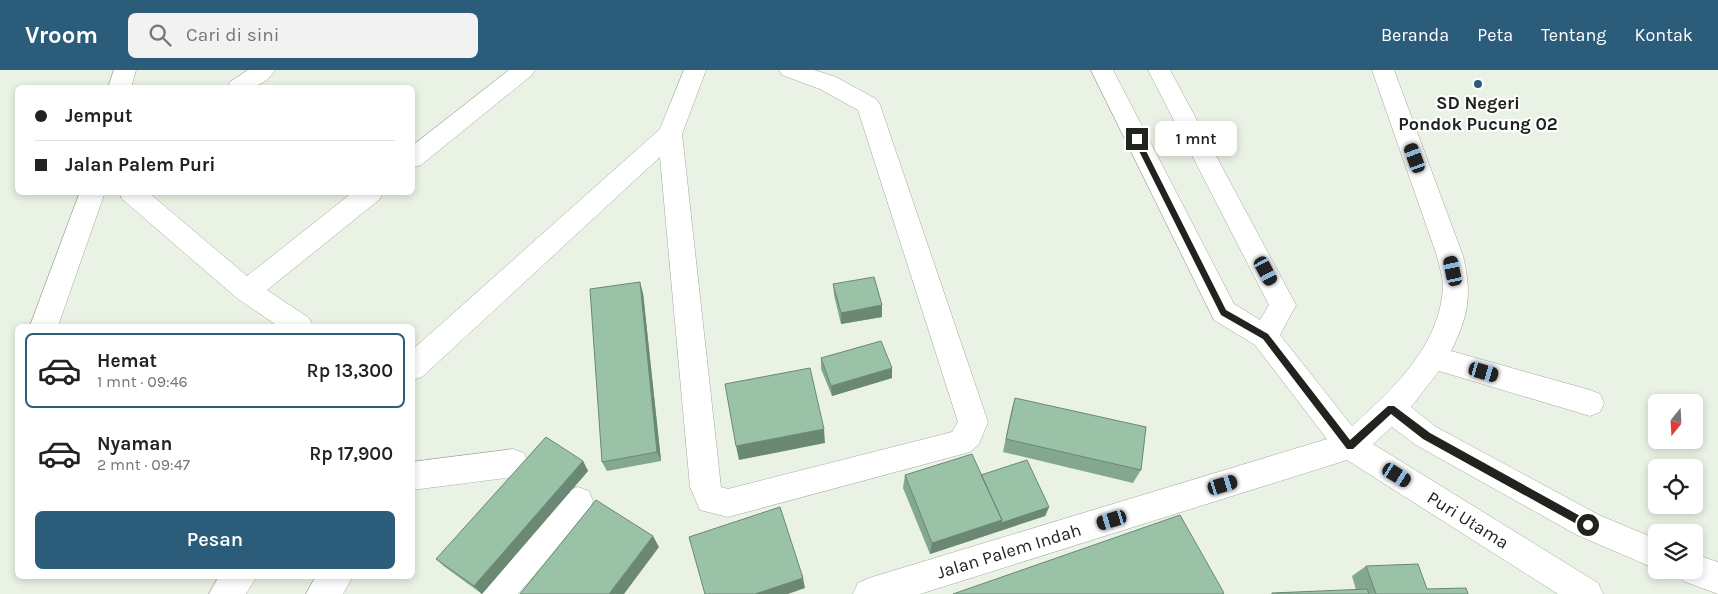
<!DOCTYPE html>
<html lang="id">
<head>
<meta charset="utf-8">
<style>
	:root { --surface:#fff; --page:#f2f2f2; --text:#222; --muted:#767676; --line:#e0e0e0; --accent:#2b5c7a }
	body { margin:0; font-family:Karla,sans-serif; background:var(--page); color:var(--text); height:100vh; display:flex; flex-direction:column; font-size:19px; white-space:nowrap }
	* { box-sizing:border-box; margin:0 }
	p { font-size:16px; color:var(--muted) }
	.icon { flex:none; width:28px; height:28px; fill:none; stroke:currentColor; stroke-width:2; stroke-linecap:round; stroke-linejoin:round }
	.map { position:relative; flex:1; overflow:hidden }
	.side { position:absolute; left:15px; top:254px; width:400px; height:255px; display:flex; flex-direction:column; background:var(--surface); border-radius:8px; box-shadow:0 2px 8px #0003 }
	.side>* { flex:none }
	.top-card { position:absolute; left:15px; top:15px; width:400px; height:110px; border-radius:8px; box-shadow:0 2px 8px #0003; display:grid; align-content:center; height:110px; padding:0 20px; background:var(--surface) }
	.needle { width:32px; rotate:198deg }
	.buttons { position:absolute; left:1648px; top:324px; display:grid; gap:10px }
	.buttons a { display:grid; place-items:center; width:55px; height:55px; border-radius:8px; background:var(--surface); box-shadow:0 2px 8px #0003; font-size:25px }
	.end { position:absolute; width:22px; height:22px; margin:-11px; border:6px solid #20231e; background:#fff; box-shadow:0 0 0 2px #fff }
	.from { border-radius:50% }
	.bubble { position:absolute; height:35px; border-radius:8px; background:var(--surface); box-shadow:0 2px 8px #0003; font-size:16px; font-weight:600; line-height:35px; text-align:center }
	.car { position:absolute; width:15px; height:30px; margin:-15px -8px; border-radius:6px; box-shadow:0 0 4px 1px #0007; background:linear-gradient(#222 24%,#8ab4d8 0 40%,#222 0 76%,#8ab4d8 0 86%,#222 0) }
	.top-card b { display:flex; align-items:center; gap:18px; height:48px; font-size:19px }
	.top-card b+b { border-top:1px solid var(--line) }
	.top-card i { width:12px; height:12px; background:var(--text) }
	ul { padding:9px 0 0; list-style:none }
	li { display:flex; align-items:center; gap:15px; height:75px; margin:0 10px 8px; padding:0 10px; border:2px solid transparent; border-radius:8px }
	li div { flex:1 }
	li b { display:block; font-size:19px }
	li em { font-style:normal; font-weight:600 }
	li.active { border-color:var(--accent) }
	li>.icon { width:45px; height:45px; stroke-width:1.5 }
	.button { display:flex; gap:10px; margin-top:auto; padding:10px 20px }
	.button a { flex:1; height:58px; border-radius:8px; background:var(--accent); color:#fff; font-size:20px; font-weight:600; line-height:58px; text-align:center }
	header { display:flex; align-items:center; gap:30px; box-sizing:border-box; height:70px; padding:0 25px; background:var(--accent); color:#fff }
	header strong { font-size:24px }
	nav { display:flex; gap:28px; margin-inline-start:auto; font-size:18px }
	.search { width:350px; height:45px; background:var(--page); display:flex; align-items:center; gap:12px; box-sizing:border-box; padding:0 18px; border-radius:8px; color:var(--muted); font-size:19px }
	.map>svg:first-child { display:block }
</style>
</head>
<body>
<header>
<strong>Vroom</strong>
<div class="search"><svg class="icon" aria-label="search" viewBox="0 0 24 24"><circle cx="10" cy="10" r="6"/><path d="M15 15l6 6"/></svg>Cari di sini</div>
<nav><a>Beranda</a><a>Peta</a><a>Tentang</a><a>Kontak</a></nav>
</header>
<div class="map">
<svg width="1718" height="524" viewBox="0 0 1718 524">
	<rect width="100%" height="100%" fill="#e9f2e4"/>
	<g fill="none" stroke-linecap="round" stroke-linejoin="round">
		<g stroke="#a1a99c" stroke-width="1">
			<path id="minor" d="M114,0H136L131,18H108Z
				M248,0H275C264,19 246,18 227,18L230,12Z
				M509,0H535L532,5L421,95L412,98V76Z
				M684,0H706L682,64L721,417L728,419L952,362L958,352L858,40L820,19L782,5L779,0H814L836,7L876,29L880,35L988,352L979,374L970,382L728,447L700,440L690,417L660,87L422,307L412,310V280L660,59Z
				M1091,0H1113L1234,234L1260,250L1269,235L1148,0H1170L1296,235L1280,265L1352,356C1393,319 1440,276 1443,217C1443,206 1439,196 1437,186L1372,0H1394L1463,186C1472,224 1469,245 1451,281L1590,320L1600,324L1604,333L1600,342L1590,346L1439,301L1411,337L1436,357L1599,445L1656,469V499L1577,465L1416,375L1392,357L1373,374L1598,513L1603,524H1558L1347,390L920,524H853L858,513L869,508L1327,369L1255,275L1214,250Z
				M80,122H105L58,256H30Z
				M119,122H148L247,206L353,122H383L380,129L267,220L309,248L313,256H278L238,229L122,129Z
				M513,379L524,383L528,393L524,403L513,407L412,420V392Z
				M578,417L589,421L593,431L589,441L518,524H481L486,513L567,421Z
				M1694,484L1718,492V524L1683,511L1678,500H1694Z
				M219,506H257L246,524H209Z
				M316,506H353L343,524H306Z"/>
		</g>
		<use href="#minor" fill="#fff" fill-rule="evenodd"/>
	</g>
	<path fill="#84a78f" d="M833,214L882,235V247L841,254L834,225Z
		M643,223L661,391L607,401L602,392Z
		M821,288L892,308L832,326L821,299Z
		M1015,328L1141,400L1133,413L1003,382L1011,342Z
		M583,391L588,401L482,524L445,497L436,489Z
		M905,405H981L1049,437L1045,446L930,484L903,418Z
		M1366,496L1427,519L1468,524H1271L1272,523L1356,520L1352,506Z"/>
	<path fill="#6b8874" d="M640,212L643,223L661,391L657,382Z
		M882,235V247L841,254V243Z
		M892,298V308L832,326L831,316Z
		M824,359L825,373L739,390L736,376Z
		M583,391L588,401L482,524L474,516Z
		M1049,437L1045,446L930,484L932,473L1002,450Z
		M653,466L659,477L624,524H609Z
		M803,508L805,518L788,524H755Z"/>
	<path fill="#99c2a6" stroke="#6b8874" d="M874,207L882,235L841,243L833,214Z
		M640,212L657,382L602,392L590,219Z
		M881,271L892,298L831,316L821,288Z
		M810,298L824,359L736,376L725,314Z
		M1015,328L1146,357L1141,400L1006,369Z
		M546,367L583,391L474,516L436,489Z
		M972,384L1002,450L932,473L905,405Z
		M1027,390L1049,437L1001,453L1002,450L981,405Z
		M596,430L653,466L609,524H520Z
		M780,437L803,508L755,524H705L689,467Z
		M1180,445L1224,523L1222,524H953Z
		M1418,494L1427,519L1466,518L1468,524H1376L1366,496Z
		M1367,519L1369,524H1272V523Z"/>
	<path fill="#20231e" d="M1137,67L1140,69L1226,240L1268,264L1350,370L1388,336H1394L1430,363L1591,452V458H1584L1423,369L1391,344L1353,379H1347L1263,269L1221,245L1133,69Z"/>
	<circle fill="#2b5c7a" stroke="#fff" stroke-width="2" cx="1478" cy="14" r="5"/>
	<g text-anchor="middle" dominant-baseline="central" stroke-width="4" stroke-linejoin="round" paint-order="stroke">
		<g font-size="18" font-weight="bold" fill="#20231e" stroke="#fff">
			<text x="1478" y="33">SD Negeri<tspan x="1478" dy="21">Pondok Pucung 02</tspan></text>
		</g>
		<g font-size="18" fill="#20231e" stroke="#fff">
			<text transform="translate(1468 450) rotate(32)">Puri Utama</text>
			<text transform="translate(1009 481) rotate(-17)">Jalan Palem Indah</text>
		</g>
	</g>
</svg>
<div class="buttons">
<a><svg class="needle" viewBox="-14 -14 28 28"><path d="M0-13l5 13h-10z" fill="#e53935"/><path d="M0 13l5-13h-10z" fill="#767676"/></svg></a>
<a><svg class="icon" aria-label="locate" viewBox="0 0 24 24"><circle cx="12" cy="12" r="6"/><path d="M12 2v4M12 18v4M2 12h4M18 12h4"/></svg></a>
<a><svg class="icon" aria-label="layers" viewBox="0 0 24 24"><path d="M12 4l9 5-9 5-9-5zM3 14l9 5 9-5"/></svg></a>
</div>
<i class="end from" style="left:1588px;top:455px"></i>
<i class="end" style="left:1137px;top:69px"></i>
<div class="bubble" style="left:1155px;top:51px;width:82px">1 mnt</div>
<i class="car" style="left:1415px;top:88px;rotate:340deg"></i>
<i class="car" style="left:1266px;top:201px;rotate:152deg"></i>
<i class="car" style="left:1453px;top:201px;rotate:348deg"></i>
<i class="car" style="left:1484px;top:302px;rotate:106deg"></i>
<i class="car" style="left:1397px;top:405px;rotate:122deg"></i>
<i class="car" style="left:1223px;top:415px;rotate:73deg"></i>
<i class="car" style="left:1112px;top:450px;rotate:253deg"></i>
<div class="top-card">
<b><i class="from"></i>Jemput</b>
<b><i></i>Jalan Palem Puri</b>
</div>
<section class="side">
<ul>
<li class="active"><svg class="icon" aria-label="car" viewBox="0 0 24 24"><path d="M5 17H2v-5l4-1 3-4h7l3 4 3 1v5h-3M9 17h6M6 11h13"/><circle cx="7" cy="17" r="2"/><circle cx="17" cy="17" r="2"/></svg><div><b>Hemat</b><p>1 mnt · 09:46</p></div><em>Rp 13,300</em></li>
<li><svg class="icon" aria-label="car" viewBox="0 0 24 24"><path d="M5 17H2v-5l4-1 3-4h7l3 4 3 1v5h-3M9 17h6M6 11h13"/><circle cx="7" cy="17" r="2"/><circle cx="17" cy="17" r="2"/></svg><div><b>Nyaman</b><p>2 mnt · 09:47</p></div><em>Rp 17,900</em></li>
</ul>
<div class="button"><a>Pesan</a></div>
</section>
</div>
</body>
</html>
